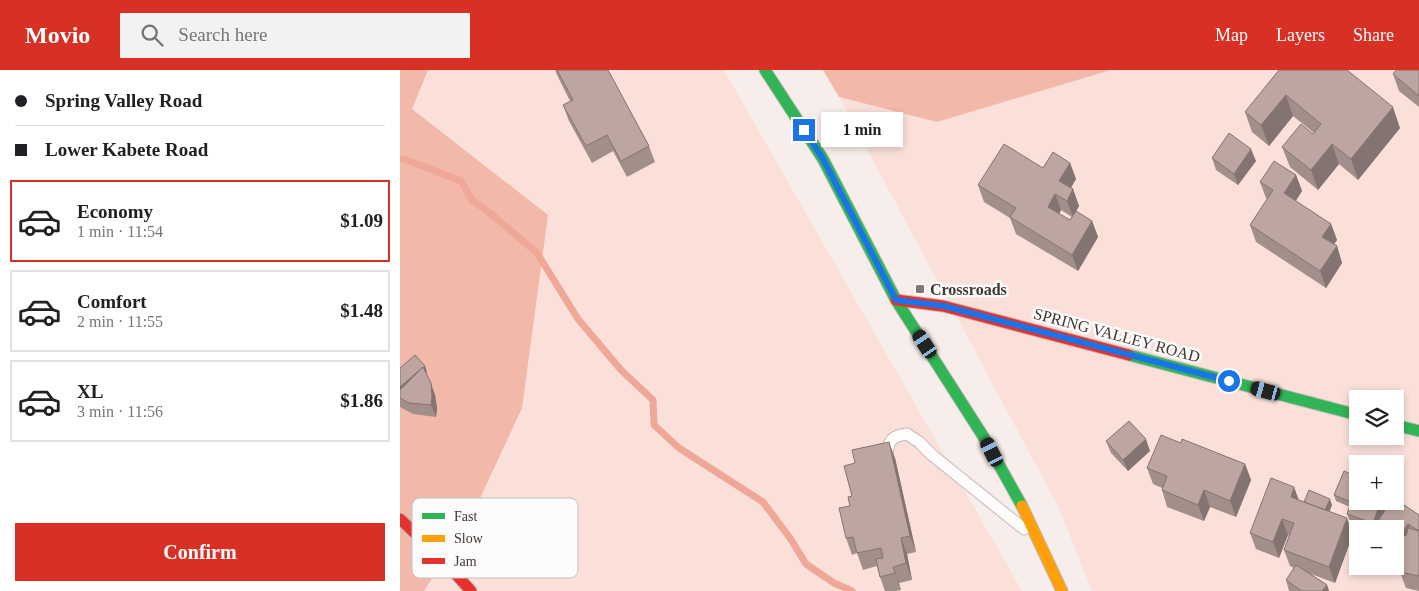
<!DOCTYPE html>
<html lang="en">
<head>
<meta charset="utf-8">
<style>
	:root { --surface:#fff; --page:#f2f2f2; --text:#202124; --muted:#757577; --line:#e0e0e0; --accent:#d93025 }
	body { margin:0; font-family:"Times New Roman",serif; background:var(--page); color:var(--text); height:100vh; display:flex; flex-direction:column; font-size:19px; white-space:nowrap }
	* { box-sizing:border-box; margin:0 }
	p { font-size:16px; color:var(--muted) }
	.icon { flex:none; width:28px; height:28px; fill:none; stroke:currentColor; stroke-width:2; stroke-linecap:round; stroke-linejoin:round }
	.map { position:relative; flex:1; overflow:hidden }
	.panel { display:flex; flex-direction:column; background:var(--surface); width:400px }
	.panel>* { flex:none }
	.top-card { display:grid; align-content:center; height:110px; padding:0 15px; background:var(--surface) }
	.controls { position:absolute; left:949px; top:320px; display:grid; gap:10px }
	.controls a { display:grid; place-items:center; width:55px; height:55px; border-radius:0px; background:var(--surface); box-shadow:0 2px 8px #0003; font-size:25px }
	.end { position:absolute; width:22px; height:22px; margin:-11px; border:6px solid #1a73e8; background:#fff; box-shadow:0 0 0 2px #fff }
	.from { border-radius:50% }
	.bubble { position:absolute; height:35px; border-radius:0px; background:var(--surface); box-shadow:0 2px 8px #0003; font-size:16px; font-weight:800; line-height:35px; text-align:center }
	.car { position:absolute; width:15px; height:30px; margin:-15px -8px; border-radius:6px; box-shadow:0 0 4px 1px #0007; background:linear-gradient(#222 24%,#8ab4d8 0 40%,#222 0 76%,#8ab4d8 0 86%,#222 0) }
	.top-card b { display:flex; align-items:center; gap:18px; height:48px; font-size:19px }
	.top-card b+b { border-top:1px solid var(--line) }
	.top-card i { width:12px; height:12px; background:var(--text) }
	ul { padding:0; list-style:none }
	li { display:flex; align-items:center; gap:15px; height:82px; margin:0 10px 8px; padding:0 5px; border:2px solid var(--line); border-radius:0px }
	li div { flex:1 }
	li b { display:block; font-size:19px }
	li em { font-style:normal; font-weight:800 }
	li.on { border-color:var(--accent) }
	li>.icon { width:45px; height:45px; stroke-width:1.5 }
	.cta { display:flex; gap:10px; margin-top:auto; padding:10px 15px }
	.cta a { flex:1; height:58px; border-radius:0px; background:var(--accent); color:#fff; font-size:20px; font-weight:800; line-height:58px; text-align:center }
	header { display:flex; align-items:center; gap:30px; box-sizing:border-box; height:70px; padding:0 25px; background:var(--accent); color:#fff }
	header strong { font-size:24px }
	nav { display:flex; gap:28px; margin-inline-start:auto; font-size:18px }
	.search { width:350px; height:45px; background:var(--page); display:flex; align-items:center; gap:12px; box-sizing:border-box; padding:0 18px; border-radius:0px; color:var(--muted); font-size:19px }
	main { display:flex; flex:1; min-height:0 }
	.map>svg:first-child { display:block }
</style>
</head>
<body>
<header>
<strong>Movio</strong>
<div class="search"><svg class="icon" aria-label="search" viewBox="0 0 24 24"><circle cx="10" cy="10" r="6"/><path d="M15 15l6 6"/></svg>Search here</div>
<nav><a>Map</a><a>Layers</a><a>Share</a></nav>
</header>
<main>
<section class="panel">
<div class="top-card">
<b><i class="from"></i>Spring Valley Road</b>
<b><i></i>Lower Kabete Road</b>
</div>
<ul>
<li class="on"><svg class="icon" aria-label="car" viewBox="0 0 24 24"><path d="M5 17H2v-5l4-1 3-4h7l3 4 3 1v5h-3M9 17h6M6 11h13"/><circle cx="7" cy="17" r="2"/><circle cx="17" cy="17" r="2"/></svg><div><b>Economy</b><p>1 min · 11:54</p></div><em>$1.09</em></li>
<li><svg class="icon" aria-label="car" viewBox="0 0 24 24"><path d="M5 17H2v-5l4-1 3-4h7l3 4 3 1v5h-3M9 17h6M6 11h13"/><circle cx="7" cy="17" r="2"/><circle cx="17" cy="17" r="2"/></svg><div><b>Comfort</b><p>2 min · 11:55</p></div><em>$1.48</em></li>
<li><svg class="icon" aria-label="car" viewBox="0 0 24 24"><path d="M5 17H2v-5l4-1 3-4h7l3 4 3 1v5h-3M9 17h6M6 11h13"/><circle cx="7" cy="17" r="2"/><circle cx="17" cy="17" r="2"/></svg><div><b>XL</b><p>3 min · 11:56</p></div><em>$1.86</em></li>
</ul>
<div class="cta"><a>Confirm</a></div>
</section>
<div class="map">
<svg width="1019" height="521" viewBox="0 0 1019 521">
	<rect width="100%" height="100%" fill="#f7eeeb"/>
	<path fill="#fae0d9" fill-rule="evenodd" d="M0,0H324L622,521H0Z
		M711,0H1019V521H692L659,438L439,27L537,52ZM958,329H995V366H958ZM958,394H995V431H958ZM958,459H995V496H958Z"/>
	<path fill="#f2b8aa" d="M0,0H28L12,39L148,145L122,338L69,452L24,521H0Z
		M423,0H711L537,52L439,27Z"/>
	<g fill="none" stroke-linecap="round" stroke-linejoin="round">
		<path stroke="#efa797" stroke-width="7" d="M0,89H4L61,111L72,130L91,144L137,183L178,249L221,300L253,330L254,355L279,378L363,432L390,468L406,494L434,513L452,521"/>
		<g stroke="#c3b9b7" stroke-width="13">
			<path id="lane" d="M487,383C489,369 493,366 507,364L519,372L532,385L624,459"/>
		</g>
		<g stroke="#c3b9b7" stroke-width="13">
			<path id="fast" d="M365,0L423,89L496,230L583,366L622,436
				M729,285L958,345
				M995,355L1019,361"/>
		</g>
		<g stroke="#c3b9b7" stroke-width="13">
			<path id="slow" d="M622,436L662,521"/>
		</g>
		<g stroke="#c3b9b7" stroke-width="13">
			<path id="jam" d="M496,230L543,236L729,285
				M0,449L44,491L71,521"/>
		</g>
		<use href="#lane" stroke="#fefcfc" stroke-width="11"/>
		<use href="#fast" stroke="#30b455" stroke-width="11"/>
		<use href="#slow" stroke="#ff9f0a" stroke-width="11"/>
		<use href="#jam" stroke="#e5322d" stroke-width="11"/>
	</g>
	<path fill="#a38f8a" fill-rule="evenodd" d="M155,0H208L249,76L255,92L227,107L213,81L192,93L169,51L163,35L170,31L158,7Z
		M879,0L1000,58L958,110L939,94L918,120L890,97L882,77L913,64L914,63L893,46L869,76L852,62L845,42Z
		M1019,0V37L999,21L993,4Z
		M812,88L856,91L838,115L816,100Z
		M670,93L676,109L671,118L673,119L679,136L676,141L692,151L698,167L678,201L616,164L610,148L584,132L578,115L643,98ZM661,140L672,147L670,150L659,144Z
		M896,105L902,121L896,131L931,154L937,170L934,174L937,176L942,193L926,218L856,172L850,155L867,129L866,128L860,112Z
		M0,298L27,302L26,303L35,325L37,338L36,347L13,344L0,337Z
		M706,371L750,381L728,401L711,383Z
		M781,373L845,394L851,410L836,447L810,437L804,451L767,437L762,420V418L753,414L747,398Z
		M495,388L516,482L507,484L512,510L499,513L501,520L495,521H485L480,507L477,496L463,500L457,483L452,485L446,468L450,436Z
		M934,425L958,431H982L985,440L1019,445V521L1006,518L1001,505L990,503L987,496H995V459H981L980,457L979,459H961L952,456L947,444L950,437L936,431Z
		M899,430L904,432L932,435L929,441L953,464L935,513L911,504L927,515L929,521H889L886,510L894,498L890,496L884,480L889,466L888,465L879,488L856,479L850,463Z"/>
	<path fill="#847471" d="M886,25L893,46L869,76L861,55Z
		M993,37L1000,58L958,110L951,89Z
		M932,74L939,94L918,120L911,100Z
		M851,79L856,91L838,115L834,104Z
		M670,93L676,109L665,127L659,111Z
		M896,105L902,121L890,139L884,123Z
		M673,119L679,136L673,147L667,131Z
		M655,124L661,140L654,153L648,137Z
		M692,151L698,167L678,201L672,185Z
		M931,154L937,170L928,183L922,167Z
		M937,176L942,193L926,218L920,201Z
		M25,296L27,302L0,325V317Z
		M31,313L35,325L37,338L36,347L31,335Z
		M746,369L750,381L728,401L723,390Z
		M489,372L495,388L516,482L510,466Z
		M845,394L851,410L836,447L830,431Z
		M894,417L900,433L891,427Z
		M804,420L810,437L804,451L798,435Z
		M930,429L932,435L927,448L924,442Z
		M981,431H982L985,441L978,451L980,457L979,459H975L973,453Z
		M947,448L953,464L935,513L929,497Z
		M882,449L888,465L879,488L873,472Z
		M1008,454L1012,466L1005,477L1001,466Z
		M501,468L507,484L512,510L506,493Z
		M493,497L499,513L501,520L495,503Z
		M927,515L929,521H922Z"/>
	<path fill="#bda6a1" stroke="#847471" d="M157,0H208L249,76L221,91L207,65L186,76L163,35L173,30Z
		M879,0H947L993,37L951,89L932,74L911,100L882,77L901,54L913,64L921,54L886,25L861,55L845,42Z
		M996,0H1019V26L993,4Z
		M829,63L851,79L834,104L812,88Z
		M604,74L643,98L653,82L670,93L659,111L673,119L667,131L655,124L648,137L670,150L676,141L692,151L672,185L610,147L616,138L578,115Z
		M874,91L896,105L884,123L931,154L922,167L937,176L920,201L850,155L873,120L860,112Z
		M15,285L25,296L23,298V297L0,317V298Z
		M23,297L31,313L32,327L31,335L9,333L0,328V320Z
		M729,351L746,369L723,390L706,371Z
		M761,365L781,373L782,369L845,394L830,431L804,420L798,435L762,420L767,406L747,398Z
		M489,372L510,466L501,468L506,493L493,497L495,503L480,507L476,489L483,488L481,478L457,483L453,467L446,468L439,438L450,436L448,427L452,426L444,396L455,393L452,380Z
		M944,401L958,407V416L951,432L934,425Z
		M871,408L894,417L891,427L947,448L929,497L884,480L894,453L882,449L873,472L850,463Z
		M909,420L930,429L925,440L904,432Z
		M955,421L958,422V431H981L973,453L947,444Z
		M995,429L1019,445V461L1008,454L1001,465L995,462V459H990L978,451L991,431H995Z
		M1008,458L1019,461V506L1000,502L1002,491L995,489V464L1006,466Z
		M896,495L927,515L922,521H902L886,510Z"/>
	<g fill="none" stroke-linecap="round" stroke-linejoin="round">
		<path stroke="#1a73e8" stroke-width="6" d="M404,60L423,89L496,230L544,236L829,311"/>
	</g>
	<rect fill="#817673" stroke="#fcfcfc" stroke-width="2" x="515" y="214" width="10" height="10" rx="2.5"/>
	<g text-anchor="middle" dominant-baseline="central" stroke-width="5" stroke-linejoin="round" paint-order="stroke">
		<g font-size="16" font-weight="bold" fill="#423532" stroke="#fcfcfc" text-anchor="start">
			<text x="530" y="219">Crossroads</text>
		</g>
		<g font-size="16" fill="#423532" stroke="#fcfcfc">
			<text transform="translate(717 265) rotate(15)">SPRING VALLEY ROAD</text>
		</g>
	</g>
	<rect x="12" y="428" width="166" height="80" rx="8" fill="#fcfcfc" stroke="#c4c0bf" stroke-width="1"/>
	<rect x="22" y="443" width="23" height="6" fill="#30b455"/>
	<rect x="22" y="465" width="23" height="7" fill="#ff9f0a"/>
	<rect x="22" y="488" width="23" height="6" fill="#e5322d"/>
	<g font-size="14" fill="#423532">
		<text x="54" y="451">Fast</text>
		<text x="54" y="473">Slow</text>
		<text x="54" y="496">Jam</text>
	</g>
</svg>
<div class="controls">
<a><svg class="icon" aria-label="layers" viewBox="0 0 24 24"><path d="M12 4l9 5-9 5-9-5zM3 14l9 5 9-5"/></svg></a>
<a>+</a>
<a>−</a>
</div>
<i class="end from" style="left:829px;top:311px"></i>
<i class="end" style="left:404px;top:60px"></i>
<div class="bubble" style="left:421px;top:42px;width:82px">1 min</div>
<i class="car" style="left:525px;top:274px;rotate:327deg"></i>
<i class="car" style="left:866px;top:321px;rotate:285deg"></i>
<i class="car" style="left:592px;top:382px;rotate:333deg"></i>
</div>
</main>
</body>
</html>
